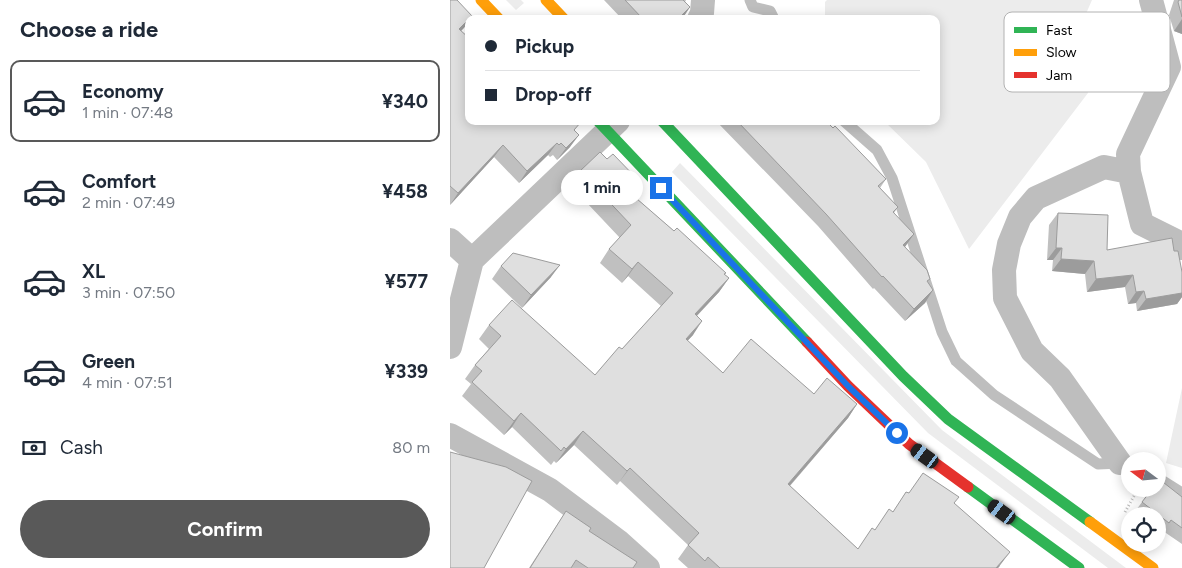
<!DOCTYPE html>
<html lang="en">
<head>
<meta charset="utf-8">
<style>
	:root { --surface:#fff; --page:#f2f2f3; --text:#1f2937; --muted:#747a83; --line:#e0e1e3; --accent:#595959 }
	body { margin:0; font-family:Figtree,sans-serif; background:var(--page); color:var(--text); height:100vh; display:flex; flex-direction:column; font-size:19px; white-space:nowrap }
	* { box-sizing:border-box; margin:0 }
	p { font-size:16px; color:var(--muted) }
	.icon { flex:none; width:28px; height:28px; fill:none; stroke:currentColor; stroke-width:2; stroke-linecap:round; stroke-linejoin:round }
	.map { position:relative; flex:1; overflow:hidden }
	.details { display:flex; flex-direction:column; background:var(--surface); width:450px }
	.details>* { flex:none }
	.guide { position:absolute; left:15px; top:15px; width:475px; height:110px; border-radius:10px; box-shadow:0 2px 12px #0003; display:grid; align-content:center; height:110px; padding:0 20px; background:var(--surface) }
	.needle { width:32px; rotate:286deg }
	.fabs { position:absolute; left:671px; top:452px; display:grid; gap:10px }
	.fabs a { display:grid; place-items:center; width:45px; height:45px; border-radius:50%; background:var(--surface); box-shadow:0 2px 12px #0003; font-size:25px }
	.end { position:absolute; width:22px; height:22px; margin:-11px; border:6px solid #1a73e8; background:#fff; box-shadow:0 0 0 2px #fff }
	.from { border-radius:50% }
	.bubble { position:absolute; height:35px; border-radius:18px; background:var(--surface); box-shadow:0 2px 12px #0003; font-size:16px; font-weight:700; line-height:35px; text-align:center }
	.car { position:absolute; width:15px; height:30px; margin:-15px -8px; border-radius:6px; box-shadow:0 0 4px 1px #0007; background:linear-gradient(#222 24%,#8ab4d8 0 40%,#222 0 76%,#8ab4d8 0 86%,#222 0) }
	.guide b { display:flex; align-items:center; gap:18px; height:48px; font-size:19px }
	.guide b+b { border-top:1px solid var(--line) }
	.guide i { width:12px; height:12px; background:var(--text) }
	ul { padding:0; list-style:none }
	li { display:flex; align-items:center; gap:15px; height:82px; margin:0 10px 8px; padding:0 10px; border:2px solid transparent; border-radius:10px }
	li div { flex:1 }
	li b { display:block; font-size:19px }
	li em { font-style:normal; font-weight:700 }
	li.active { border-color:var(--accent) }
	li>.icon { width:45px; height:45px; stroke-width:1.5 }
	h2 { padding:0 20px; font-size:22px; line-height:60px }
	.pay { display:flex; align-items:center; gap:12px; height:55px; padding:0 20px; font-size:19px }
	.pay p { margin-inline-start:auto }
	.primary-button { display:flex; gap:10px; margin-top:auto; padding:10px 20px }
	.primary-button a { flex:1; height:58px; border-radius:30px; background:var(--accent); color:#fff; font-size:20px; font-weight:700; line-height:58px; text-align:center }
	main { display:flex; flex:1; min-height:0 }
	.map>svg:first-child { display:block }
</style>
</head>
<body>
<main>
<section class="details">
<h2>Choose a ride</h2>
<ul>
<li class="active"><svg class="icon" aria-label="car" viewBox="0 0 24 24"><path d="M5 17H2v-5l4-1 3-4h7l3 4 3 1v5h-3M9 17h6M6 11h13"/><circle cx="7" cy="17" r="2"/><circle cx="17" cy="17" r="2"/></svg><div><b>Economy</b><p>1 min · 07:48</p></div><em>¥340</em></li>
<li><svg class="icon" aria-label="car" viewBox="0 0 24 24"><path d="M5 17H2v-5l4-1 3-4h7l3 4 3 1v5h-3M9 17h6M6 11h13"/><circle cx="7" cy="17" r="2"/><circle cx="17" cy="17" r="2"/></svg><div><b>Comfort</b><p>2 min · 07:49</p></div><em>¥458</em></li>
<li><svg class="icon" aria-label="car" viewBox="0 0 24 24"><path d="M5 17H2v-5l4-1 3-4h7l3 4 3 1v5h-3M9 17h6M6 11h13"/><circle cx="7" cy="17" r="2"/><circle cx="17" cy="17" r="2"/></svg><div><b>XL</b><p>3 min · 07:50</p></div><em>¥577</em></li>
<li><svg class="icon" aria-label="car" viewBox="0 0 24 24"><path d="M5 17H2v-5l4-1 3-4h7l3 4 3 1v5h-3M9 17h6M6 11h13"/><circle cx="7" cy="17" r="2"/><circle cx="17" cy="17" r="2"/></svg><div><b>Green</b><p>4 min · 07:51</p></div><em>¥339</em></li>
</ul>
<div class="pay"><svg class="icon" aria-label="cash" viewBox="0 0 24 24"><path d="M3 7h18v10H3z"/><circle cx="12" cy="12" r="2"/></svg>Cash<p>80 m</p></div>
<div class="primary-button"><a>Confirm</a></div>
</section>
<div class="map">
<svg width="732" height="568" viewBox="0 0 732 568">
	<rect width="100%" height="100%" fill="#fff"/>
	<path fill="#ececec" d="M56,0H71L74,3L66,10Z
		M377,0H642L621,48L638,93L519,249L476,162L434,121H486V19H375V2Z
		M230,163L492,430L676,568H658L478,433L222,172Z
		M732,388V468L716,463Z"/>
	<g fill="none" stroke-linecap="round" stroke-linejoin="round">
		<path stroke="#b9b9b9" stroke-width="3" stroke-dasharray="1 2.5" stroke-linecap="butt" d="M675,512L688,489"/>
		<path stroke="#bebebe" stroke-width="11" d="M300,0L303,7L320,11L324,19
			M394,121L427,150L442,178L492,332L506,361L544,395L648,464L671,463
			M708,478L732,493"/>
		<path stroke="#bebebe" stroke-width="24" d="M249,19L252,13L253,0
			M679,172L678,154L719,67L701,0
			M0,240L22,260
			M0,347L22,260L168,121
			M0,435L100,490L168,541L198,568
			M670,463L610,378L582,351L555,298L554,270L559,244L570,217L586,198L654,167L679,172L692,224L728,242L732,248"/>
		<path stroke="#30b455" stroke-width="11" d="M148,121L357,342
			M212,121L453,376L498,419L640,522
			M518,487L629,568"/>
		<path stroke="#ff9f0a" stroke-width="11" d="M31,0L49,19
			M96,0L114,19
			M640,522L703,568"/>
		<path stroke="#e5322d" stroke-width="11" d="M357,342L398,386L459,444L518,487"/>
	</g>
	<path fill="#c0c0c0" d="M0,0L19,19V21L11,30L19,121L125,131L120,147L107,160L103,155L100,157L98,155L69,183L44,157L0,205Z
		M154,0H236L235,2L240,7L232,19H172Z
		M724,0H732V34L724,31L719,15Z
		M266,121H376L436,179L430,188L448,207L444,213L455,247L480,279L477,282L483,290L475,303L455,321L424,288L423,289L368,226Z
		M157,159L190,182L181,194L279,278L269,292L247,316L243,335L237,341L273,373L407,404L398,418L340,486L408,549L443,512L456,492L459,493L504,503L550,566L548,568H238L228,559L238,545L170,481L167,485L124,445L106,463L104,461L101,465L62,427L54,435L12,396L21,384L15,379L25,365L39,349L29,339L39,325L145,375L172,349L211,306L178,276L172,283L150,263L159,249L170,238L120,185L130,171Z
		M608,213L657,250L724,251L732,272V297L727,304L687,311L686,303L678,304L675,287L637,292L635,274L602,271L603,260H597L599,225Z
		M51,266L101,277L72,308L42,279Z
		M732,497V544L713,531L711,534L708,531V516H688L684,513L692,502Z
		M116,511L139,531L183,568H79Z"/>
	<path fill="#9c9c9c" d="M240,7L232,19H228Z
		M19,19V21L14,28L1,41L9,29Z
		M732,19V34L724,31Z
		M129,135L120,147L107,160L116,148Z
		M107,143L98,155L69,183L77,171Z
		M53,145L44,157L0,205L8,193Z
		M190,182L180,196L179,192Z
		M464,234L455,247L453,245Z
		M606,248H612L603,260H597Z
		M611,259L644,261L635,274L602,271Z
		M188,262L178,276L172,283L182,269Z
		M110,265L101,277L72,308L81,295Z
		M683,275L675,287L637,292L646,279Z
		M279,278L269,292L235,328L245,314Z
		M483,290L475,303L455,321L464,309Z
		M694,291L686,303L678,304L686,292Z
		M732,293V297L727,304L687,311L696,299Z
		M252,321L243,335L226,353L236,339Z
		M407,404L398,418L329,498L338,484Z
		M71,413L62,427L54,435L64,421Z
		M133,431L124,445L106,463L116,449Z
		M180,468L170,481L167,485L177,471Z
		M560,552L548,568H546Z"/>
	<path fill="#dfdfdf" stroke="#9c9c9c" d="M0,0H7L22,16L9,29L19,38V121H130L131,122L124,130L129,135L116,148L111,143L109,145L107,143L77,171L53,145L8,193L0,186Z
		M175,0H233L240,7L228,19H191L192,18Z
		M729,0H732V17L728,2Z
		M287,121H376L383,128L385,126L436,179L428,186L448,207L443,212L464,234L453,245L477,270L480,279L477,281L483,290L464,309L433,276L432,277L376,214Z
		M150,152L157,159L163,154L190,182L179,192L224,231L227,228L276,273L274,274L279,278L245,314L252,321L236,339L273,373L301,339L364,394L377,378L407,404L338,484L408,549L422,528L425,530L439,509L443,512L456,492L459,493L473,473L509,497L504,503L560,552L546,568H270L258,557L255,561L238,545L249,533L180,468L177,471L133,431L116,449L114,447L111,451L71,413L64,421L22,382L32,371L25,365L51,336L39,325L62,300L145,375L169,347L172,349L223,293L188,262L182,269L159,249L181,225L130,171Z
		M608,213L658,215L657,250L722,238L724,251H728L732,272V293L696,299L694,291L686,292L683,275L646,279L644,261L611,259L612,248H606Z
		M63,253L110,265L81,295L51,266Z
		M0,452L56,467L82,481L34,568H0Z
		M709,479L732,497V528L721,520L719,523L692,502L702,489H708V481Z
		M116,511L141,528L139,531L187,562L183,568H138L126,560L121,568H80Z"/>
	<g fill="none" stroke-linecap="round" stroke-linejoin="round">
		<path stroke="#1a73e8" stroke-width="6" d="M211,188L398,386L447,433"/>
	</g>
	<rect x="554" y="12" width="166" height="80" rx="8" fill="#fff" stroke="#b2b2b2" stroke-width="1"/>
	<rect x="564" y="27" width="23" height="6" fill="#30b455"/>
	<rect x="564" y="49" width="23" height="7" fill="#ff9f0a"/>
	<rect x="564" y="72" width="23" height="6" fill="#e5322d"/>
	<g font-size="14" fill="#000">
		<text x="596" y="35">Fast</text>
		<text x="596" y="57">Slow</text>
		<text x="596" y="80">Jam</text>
	</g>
</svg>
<div class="fabs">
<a><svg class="needle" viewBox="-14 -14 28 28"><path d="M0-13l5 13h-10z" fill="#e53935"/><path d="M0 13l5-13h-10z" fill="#747a83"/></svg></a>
<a><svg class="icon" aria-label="locate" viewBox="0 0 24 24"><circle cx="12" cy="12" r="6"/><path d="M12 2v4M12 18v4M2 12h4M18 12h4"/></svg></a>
</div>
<i class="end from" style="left:447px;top:433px"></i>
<i class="end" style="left:211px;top:188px"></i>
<div class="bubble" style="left:111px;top:170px;width:82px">1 min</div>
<i class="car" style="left:475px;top:456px;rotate:306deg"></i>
<i class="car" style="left:552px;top:512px;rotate:306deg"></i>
<div class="guide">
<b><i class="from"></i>Pickup</b>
<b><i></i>Drop-off</b>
</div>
</div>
</main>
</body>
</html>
